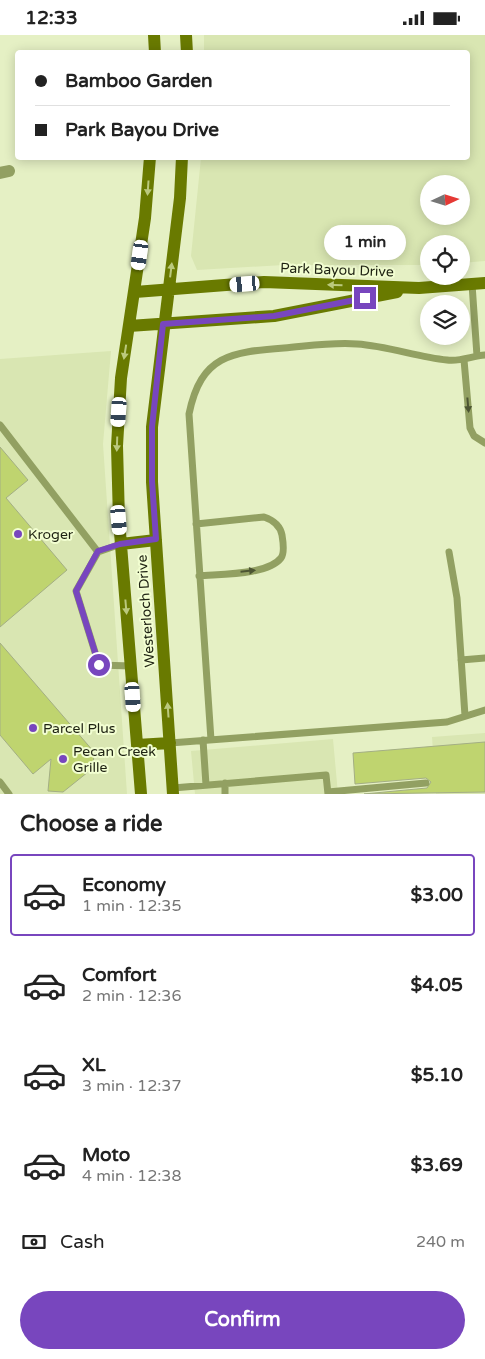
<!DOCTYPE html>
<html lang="en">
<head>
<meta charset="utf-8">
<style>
	:root { --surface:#fff; --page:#f6f6f6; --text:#222; --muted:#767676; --line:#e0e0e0; --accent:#7846be }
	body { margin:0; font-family:"Varela Round",sans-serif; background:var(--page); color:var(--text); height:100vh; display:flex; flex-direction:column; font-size:19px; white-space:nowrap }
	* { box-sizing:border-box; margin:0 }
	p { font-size:16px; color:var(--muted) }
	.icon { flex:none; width:28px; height:28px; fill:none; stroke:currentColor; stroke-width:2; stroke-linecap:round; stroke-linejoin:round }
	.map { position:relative; height:759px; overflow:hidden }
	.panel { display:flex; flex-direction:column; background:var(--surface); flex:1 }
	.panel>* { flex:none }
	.banner { position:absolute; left:15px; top:15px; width:455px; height:110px; border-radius:5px; box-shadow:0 2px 12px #0003; display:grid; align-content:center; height:110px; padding:0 20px; background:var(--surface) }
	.needle { width:32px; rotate:86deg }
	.buttons { position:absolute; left:420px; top:140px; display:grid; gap:10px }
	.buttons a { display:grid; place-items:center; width:50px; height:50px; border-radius:50%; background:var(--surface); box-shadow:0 2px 12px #0003; font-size:25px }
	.end { position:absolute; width:22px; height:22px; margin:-11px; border:6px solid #7846be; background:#fff; box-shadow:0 0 0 2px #fff }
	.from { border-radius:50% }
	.bubble { position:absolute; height:35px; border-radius:18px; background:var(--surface); box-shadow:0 2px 12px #0003; font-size:16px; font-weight:700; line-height:35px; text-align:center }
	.car { position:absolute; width:15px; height:30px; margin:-15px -8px; border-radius:6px; box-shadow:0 0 4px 1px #0007; background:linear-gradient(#fff 24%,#345 0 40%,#fff 0 76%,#345 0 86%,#fff 0) }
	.banner b { display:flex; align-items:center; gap:18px; height:48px; font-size:19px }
	.banner b+b { border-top:1px solid var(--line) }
	.banner i { width:12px; height:12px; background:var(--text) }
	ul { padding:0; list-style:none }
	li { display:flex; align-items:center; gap:15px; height:82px; margin:0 10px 8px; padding:0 10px; border:2px solid transparent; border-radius:5px }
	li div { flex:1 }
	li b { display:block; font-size:19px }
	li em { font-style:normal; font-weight:700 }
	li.current { border-color:var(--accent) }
	li>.icon { width:45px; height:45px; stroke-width:1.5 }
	h2 { padding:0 20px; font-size:22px; line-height:60px }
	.pay { display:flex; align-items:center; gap:12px; height:55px; padding:0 20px; font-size:19px }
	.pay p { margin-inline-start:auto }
	.cta { display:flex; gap:10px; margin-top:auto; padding:10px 20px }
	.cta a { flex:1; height:58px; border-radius:30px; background:var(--accent); color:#fff; font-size:20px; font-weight:700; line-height:58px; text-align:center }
	.status { display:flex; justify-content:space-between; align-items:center; height:35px; padding:0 25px; background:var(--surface); direction:ltr }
	.status svg { height:14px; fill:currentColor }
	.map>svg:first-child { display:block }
</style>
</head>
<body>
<div class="status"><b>12:33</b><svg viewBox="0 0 49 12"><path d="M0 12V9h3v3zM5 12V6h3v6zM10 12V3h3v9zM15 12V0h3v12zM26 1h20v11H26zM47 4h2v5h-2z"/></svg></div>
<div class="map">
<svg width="485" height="759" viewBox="0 0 485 759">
	<rect width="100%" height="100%" fill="#e5f0c4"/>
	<path fill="#d9e6b2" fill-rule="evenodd" d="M204,0H485V226L461,228V209H429V230H284L197,235L191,221L201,123L468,122V18L204,17ZM429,149H461V181H429Z
		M111,316L103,409L127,759H0V324Z
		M485,698V759H436L432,702Z
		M333,704L338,759H195L191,716Z"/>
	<path fill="#bfd46f" stroke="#a3ae84" d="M0,412L28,445L6,463L67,535L0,592Z
		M0,608L94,717L93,733L63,757L48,756L51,724L33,739L0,700Z
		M485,707V757L364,759L427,753L431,747L426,743L355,749L353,718Z"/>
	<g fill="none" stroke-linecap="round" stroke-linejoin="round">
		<path stroke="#92a062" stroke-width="7" d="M472,249L477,321
			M464,325L470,393L474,401L485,408
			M0,390L98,517L121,509
			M196,489L264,482C273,485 280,490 282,500C283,506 285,518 281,523C268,540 220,539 199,541
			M98,517L76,556L99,630L131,631
			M449,517L457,563L465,681
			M461,625L485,623
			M203,705L206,750
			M211,705L189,379C201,320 231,317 284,313C308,311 333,307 357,309C388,311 417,322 447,325C460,327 472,321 485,320
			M170,708L447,687L485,675
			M0,747L9,759
			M225,748V759
			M173,753L326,740L328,759
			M328,757L426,748"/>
		<path stroke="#92a062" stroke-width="12" d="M0,138L9,136"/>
		<path stroke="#697a00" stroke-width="12" d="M154,0L155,18
			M186,0L187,18
			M135,257L264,247L419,253L485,248
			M129,291L274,281L397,257
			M121,509L156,505
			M137,710L170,708
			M141,759L119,485L117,411L121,343L145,183L150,122
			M173,759L152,447V392L180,163L182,122"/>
	</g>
	<defs><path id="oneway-solid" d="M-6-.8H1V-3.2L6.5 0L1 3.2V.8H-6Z" transform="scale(1.25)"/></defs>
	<g fill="#bbc97d">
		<use href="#oneway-solid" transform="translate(148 153) rotate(94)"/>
		<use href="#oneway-solid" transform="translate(171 235) rotate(-83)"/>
		<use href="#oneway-solid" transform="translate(335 250) rotate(-178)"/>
		<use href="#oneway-solid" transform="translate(125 317) rotate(99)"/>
		<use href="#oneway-solid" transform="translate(117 409) rotate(92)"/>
		<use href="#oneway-solid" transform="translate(126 572) rotate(85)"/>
		<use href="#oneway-solid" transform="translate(168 675) rotate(-94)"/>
	</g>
	<g fill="#4c5432">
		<use href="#oneway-solid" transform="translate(468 370) rotate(85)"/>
		<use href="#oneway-solid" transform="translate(248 536) rotate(-6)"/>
	</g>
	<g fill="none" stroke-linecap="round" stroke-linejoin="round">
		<path stroke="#7846be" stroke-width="6" d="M99,630L76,556L98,516L120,509L156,504L152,446V392L163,289L274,281L365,263"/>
	</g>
	<g fill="#7846be" stroke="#f2fed1" stroke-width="2">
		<circle cx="18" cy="499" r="5"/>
		<circle cx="33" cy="693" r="5"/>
		<circle cx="63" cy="724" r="5"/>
	</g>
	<g text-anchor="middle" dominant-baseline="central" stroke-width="4" stroke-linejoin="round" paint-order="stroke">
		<g font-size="14" fill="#1e2212" stroke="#f2fed1">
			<text transform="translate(337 235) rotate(2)">Park Bayou Drive</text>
			<text transform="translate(146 576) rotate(-94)">Westerloch Drive</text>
		</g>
		<g font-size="14" fill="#1e2212" stroke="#f2fed1" text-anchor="start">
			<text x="28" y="499">Kroger</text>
			<text x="43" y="693">Parcel Plus</text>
			<text x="73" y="716">Pecan Creek<tspan x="73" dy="16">Grille</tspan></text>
		</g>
	</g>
</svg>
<div class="buttons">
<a><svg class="needle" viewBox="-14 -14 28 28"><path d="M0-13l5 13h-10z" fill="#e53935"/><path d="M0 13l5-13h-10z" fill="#767676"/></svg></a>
<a><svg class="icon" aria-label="locate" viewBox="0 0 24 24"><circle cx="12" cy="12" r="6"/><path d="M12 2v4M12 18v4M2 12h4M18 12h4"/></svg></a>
<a><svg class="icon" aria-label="layers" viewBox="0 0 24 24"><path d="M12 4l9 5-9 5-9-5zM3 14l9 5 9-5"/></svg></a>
</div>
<i class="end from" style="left:99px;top:630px"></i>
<i class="end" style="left:365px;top:263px"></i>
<div class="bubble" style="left:324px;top:190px;width:82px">1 min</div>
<i class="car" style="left:140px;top:220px;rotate:188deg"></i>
<i class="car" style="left:245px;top:249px;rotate:265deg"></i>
<i class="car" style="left:119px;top:377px;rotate:184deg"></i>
<i class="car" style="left:119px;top:485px;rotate:175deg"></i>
<i class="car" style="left:133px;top:662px;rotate:176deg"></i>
<div class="banner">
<b><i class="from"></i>Bamboo Garden</b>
<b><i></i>Park Bayou Drive</b>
</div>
</div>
<section class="panel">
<h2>Choose a ride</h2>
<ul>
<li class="current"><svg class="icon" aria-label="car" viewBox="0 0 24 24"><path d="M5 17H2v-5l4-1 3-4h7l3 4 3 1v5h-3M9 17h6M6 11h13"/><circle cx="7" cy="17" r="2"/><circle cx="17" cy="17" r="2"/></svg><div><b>Economy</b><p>1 min · 12:35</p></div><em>$3.00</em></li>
<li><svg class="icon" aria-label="car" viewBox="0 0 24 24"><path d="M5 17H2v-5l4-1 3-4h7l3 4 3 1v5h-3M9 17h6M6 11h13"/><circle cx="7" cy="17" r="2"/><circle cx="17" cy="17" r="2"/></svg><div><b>Comfort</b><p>2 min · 12:36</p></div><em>$4.05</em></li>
<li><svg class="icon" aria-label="car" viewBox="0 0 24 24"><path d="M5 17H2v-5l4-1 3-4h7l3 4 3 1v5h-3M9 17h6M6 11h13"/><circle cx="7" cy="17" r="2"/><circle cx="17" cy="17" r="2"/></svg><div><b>XL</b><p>3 min · 12:37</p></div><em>$5.10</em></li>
<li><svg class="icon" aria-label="car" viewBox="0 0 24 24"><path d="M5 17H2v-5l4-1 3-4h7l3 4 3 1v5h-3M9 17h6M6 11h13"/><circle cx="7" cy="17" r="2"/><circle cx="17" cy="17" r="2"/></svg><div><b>Moto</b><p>4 min · 12:38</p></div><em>$3.69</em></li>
</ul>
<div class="pay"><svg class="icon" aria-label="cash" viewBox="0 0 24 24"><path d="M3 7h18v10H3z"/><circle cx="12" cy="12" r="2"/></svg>Cash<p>240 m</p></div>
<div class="cta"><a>Confirm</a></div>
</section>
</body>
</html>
